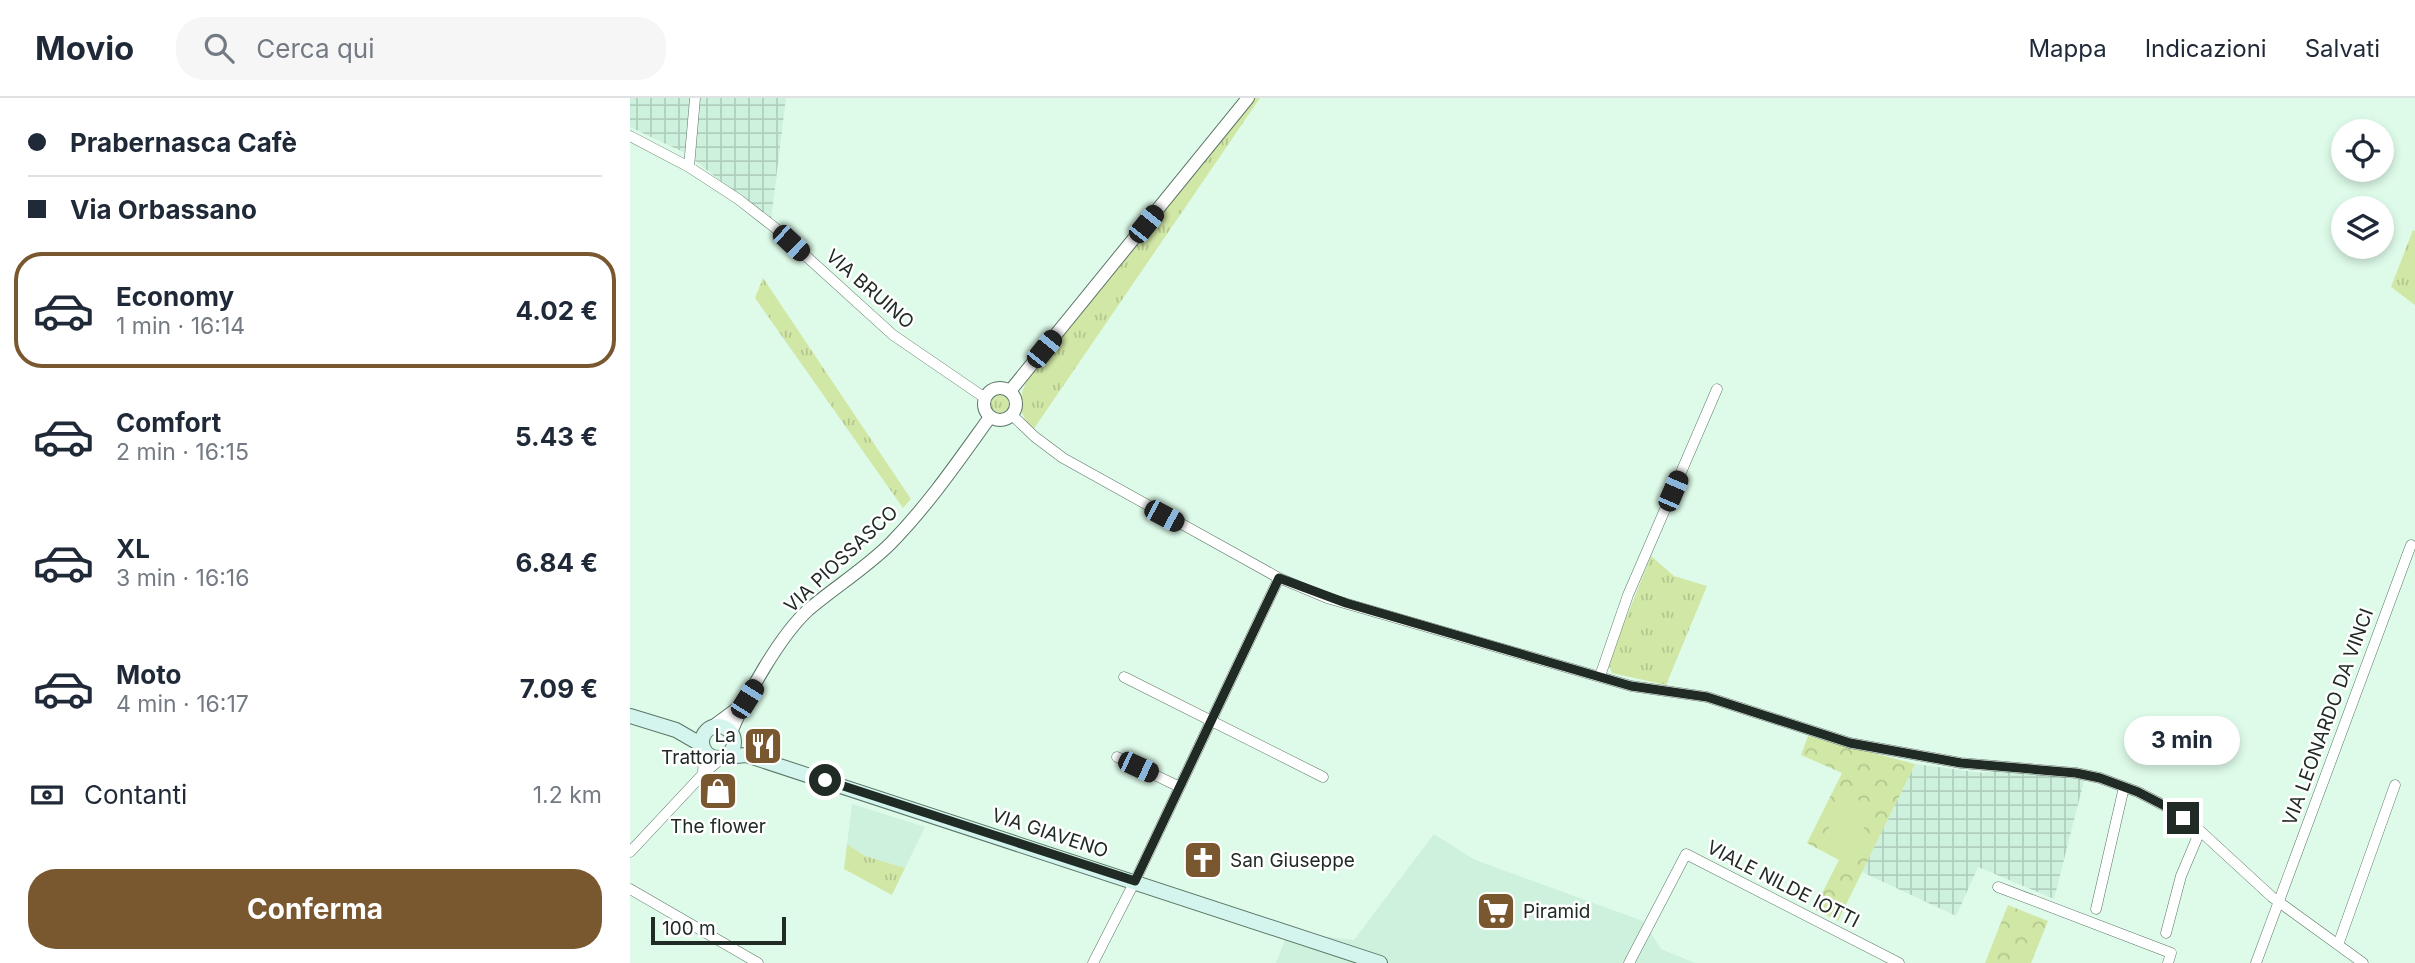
<!DOCTYPE html>
<html lang="it">
<head>
<meta charset="utf-8">
<style>
	:root { --surface:#fff; --page:#f6f6f7; --text:#1f2937; --muted:#747a83; --line:#e0e1e3; --accent:#79572f }
	body { margin:0; font-family:Inter,sans-serif; background:var(--page); color:var(--text); height:100vh; display:flex; flex-direction:column; font-size:26px; white-space:nowrap }
	* { box-sizing:border-box; margin:0 }
	p { font-size:23px; color:var(--muted) }
	.icon { flex:none; width:38px; height:38px; fill:none; stroke:currentColor; stroke-width:2; stroke-linecap:round; stroke-linejoin:round }
	.map { position:relative; flex:1; overflow:hidden }
	.sheet { display:flex; flex-direction:column; background:var(--surface); width:630px }
	.sheet>* { flex:none }
	.top-card { display:grid; align-content:center; height:154px; padding:0 28px; background:var(--surface) }
	.controls { position:absolute; left:1701px; top:21px; display:grid; gap:14px }
	.controls a { display:grid; place-items:center; width:63px; height:63px; border-radius:50%; background:var(--surface); box-shadow:0 4px 10px #0003; font-size:35px }
	.scale { position:absolute; left:21px; bottom:18px; width:135px; box-sizing:border-box; padding-left:7px; border:4px solid #202b25; border-top:0; font-size:19px; line-height:24px; white-space:nowrap; color:#202b25; -webkit-text-stroke:5px #fff; paint-order:stroke }
	.end { position:absolute; width:32px; height:32px; margin:-16px; border:9px solid #202b25; background:#fff; box-shadow:0 0 0 4px #fff }
	.from { border-radius:50% }
	.bubble { position:absolute; height:49px; border-radius:24px; background:var(--surface); box-shadow:0 4px 10px #0003; font-size:23px; font-weight:700; line-height:49px; text-align:center }
	.car { position:absolute; width:21px; height:42px; margin:-21px -10px; border-radius:9px; box-shadow:0 0 5px 2px #0007; background:linear-gradient(#222 24%,#8ab4d8 0 40%,#222 0 76%,#8ab4d8 0 86%,#222 0) }
	.top-card b { display:flex; align-items:center; gap:24px; height:66px; font-size:26px }
	.top-card b+b { border-top:2px solid var(--line) }
	.top-card i { width:18px; height:18px; background:var(--text) }
	ul { padding:0; list-style:none }
	li { display:flex; align-items:center; gap:21px; height:116px; margin:0 14px 10px; padding:0 14px; border:4px solid transparent; border-radius:28px }
	li div { flex:1 }
	li b { display:block; font-size:26px }
	li em { font-style:normal; font-weight:700 }
	li.current { border-color:var(--accent) }
	li>.icon { width:63px; height:63px; stroke-width:1.5 }
	.pay { display:flex; align-items:center; gap:18px; height:77px; padding:0 28px; font-size:26px }
	.pay p { margin-inline-start:auto }
	.primary-button { display:flex; gap:14px; margin-top:auto; padding:14px 28px }
	.primary-button a { flex:1; height:80px; border-radius:28px; background:var(--accent); color:#fff; font-size:28px; font-weight:700; line-height:80px; text-align:center }
	header { display:flex; align-items:center; gap:42px; box-sizing:border-box; height:98px; padding:0 35px; background:var(--surface); border-bottom:2px solid var(--line) }
	header strong { font-size:33px }
	nav { display:flex; gap:38px; margin-inline-start:auto; font-size:24px }
	.search { width:490px; height:63px; background:var(--page); display:flex; align-items:center; gap:18px; box-sizing:border-box; padding:0 24px; border-radius:28px; color:var(--muted); font-size:26px }
	main { display:flex; flex:1; min-height:0 }
	.map>svg:first-child { display:block }
</style>
</head>
<body>
<header>
<strong>Movio</strong>
<div class="search"><svg class="icon" aria-label="search" viewBox="0 0 24 24"><circle cx="10" cy="10" r="6"/><path d="M15 15l6 6"/></svg>Cerca qui</div>
<nav><a>Mappa</a><a>Indicazioni</a><a>Salvati</a></nav>
</header>
<main>
<section class="sheet">
<div class="top-card">
<b><i class="from"></i>Prabernasca Cafè</b>
<b><i></i>Via Orbassano</b>
</div>
<ul>
<li class="current"><svg class="icon" aria-label="car" viewBox="0 0 24 24"><path d="M5 17H2v-5l4-1 3-4h7l3 4 3 1v5h-3M9 17h6M6 11h13"/><circle cx="7" cy="17" r="2"/><circle cx="17" cy="17" r="2"/></svg><div><b>Economy</b><p>1 min · 16:14</p></div><em>4.02 €</em></li>
<li><svg class="icon" aria-label="car" viewBox="0 0 24 24"><path d="M5 17H2v-5l4-1 3-4h7l3 4 3 1v5h-3M9 17h6M6 11h13"/><circle cx="7" cy="17" r="2"/><circle cx="17" cy="17" r="2"/></svg><div><b>Comfort</b><p>2 min · 16:15</p></div><em>5.43 €</em></li>
<li><svg class="icon" aria-label="car" viewBox="0 0 24 24"><path d="M5 17H2v-5l4-1 3-4h7l3 4 3 1v5h-3M9 17h6M6 11h13"/><circle cx="7" cy="17" r="2"/><circle cx="17" cy="17" r="2"/></svg><div><b>XL</b><p>3 min · 16:16</p></div><em>6.84 €</em></li>
<li><svg class="icon" aria-label="car" viewBox="0 0 24 24"><path d="M5 17H2v-5l4-1 3-4h7l3 4 3 1v5h-3M9 17h6M6 11h13"/><circle cx="7" cy="17" r="2"/><circle cx="17" cy="17" r="2"/></svg><div><b>Moto</b><p>4 min · 16:17</p></div><em>7.09 €</em></li>
</ul>
<div class="pay"><svg class="icon" aria-label="cash" viewBox="0 0 24 24"><path d="M3 7h18v10H3z"/><circle cx="12" cy="12" r="2"/></svg>Contanti<p>1.2 km</p></div>
<div class="primary-button"><a>Conferma</a></div>
</section>
<div class="map">
<svg width="1785" height="865" viewBox="0 0 1785 865">
	<defs>
		<pattern id="industrial-grid" width="8" height="8" patternUnits="userSpaceOnUse" patternTransform="scale(1.75)"><rect width="8" height="8" fill="#cdf1dc"/><path d="M0 4h8M4 0v8" fill="none" stroke="#b0cfbd"/></pattern>
		<pattern id="grass-tufts" width="24" height="20" patternUnits="userSpaceOnUse" patternTransform="scale(1.75)"><rect width="24" height="20" fill="#d1e7a6"/><path d="M3 7l-1-3M5 7V3M7 7l1-3M15 17l-1-3M17 17v-4M19 17l1-3" fill="none" stroke="#b3c68f"/></pattern>
		<pattern id="park-crowns" width="20" height="18" patternUnits="userSpaceOnUse" patternTransform="scale(1.75)"><rect width="20" height="18" fill="#d1e7a6"/><path d="M2 6a3 3 0 1 1 6 0M12 15a3 3 0 1 1 6 0" fill="none" stroke="#b3c68f"/></pattern>
	</defs>
	<rect width="100%" height="100%" fill="#defbe9"/>
	<path fill="#cdf1dc" d="M222,706L295,729L275,770L235,758L217,746Z
		M804,736L845,762L1013,823L1031,851L1065,865H646L658,834L724,842Z"/>
	<path fill="url(#industrial-grid)" d="M0,0H156L141,122L55,55L0,29Z
		M1285,666L1353,675L1375,670L1455,679L1424,801L1348,769L1326,818L1232,774Z"/>
	<path fill="url(#grass-tufts)" d="M623,0H630L403,332C385,313 389,295 401,275Z
		M1783,132L1785,133V207L1761,189Z
		M133,180L281,401L273,410L125,200Z
		M361 306a9 9 0 1 1 18 0a9 9 0 1 1-18 0Z
		M1021,458L1044,478L1077,488L1036,587L982,575L978,565Z
		M217,746L235,758L275,770L262,797L214,771Z"/>
	<path fill="url(#park-crowns)" d="M1178,638L1285,666L1208,823L1184,811L1209,762L1177,745L1212,675L1171,657Z
		M1378,807L1418,823L1401,865H1355Z"/>
	<path fill="#d1e7a6" d="M1216,696L1244,710L1221,756L1193,742Z"/>
	<g fill="none" stroke-linecap="round" stroke-linejoin="round">
		<g stroke="#5b7566" stroke-width="11">
			<path id="minor" d="M0,38L59,69L108,101L144,129L263,237L355,300
				M59,69L65,0
				M382,317L405,339L433,360L649,480L697,500L1001,588L1077,599L1220,645L1331,665L1446,675L1470,680L1508,694L1539,710L1567,730L1642,799L1733,865
				M970,578L998,497L1087,291
				M494,579L693,679
				M487,659L550,689
				M73,676L74,653
				M0,754L73,676L92,660
				M1368,789L1541,855L1538,865
				M0,791L128,865
				M1466,811L1494,689
				M1536,835L1551,778L1570,733
				M1708,847L1765,687
				M463,865L505,783L649,480
				M999,865L1056,756L1269,865
				M1626,865L1781,447"/>
		</g>
		<g stroke="#5b7566" stroke-width="14">
			<path id="tertiary" d="M354 306a16 16 0 1 1 32 0a16 16 0 1 1-32 0Z
				M380,293L618,0
				M82,629L109,609
				M101,634C117,597 149,539 178,512C205,489 236,470 261,445C299,406 329,362 360,319"/>
		</g>
		<g stroke="#5b7566" stroke-width="16">
			<path id="secondary" d="M0,618L46,632L72,647
				M72 644a16 16 0 1 1 32 0a16 16 0 1 1-32 0Z
				M96,659L116,657L750,865"/>
		</g>
		<use href="#minor" stroke="#fff" stroke-width="10"/>
		<use href="#tertiary" stroke="#fff" stroke-width="12"/>
		<use href="#secondary" stroke="#d3f5ee" stroke-width="14"/>
	</g>
	<g fill="none" stroke-linecap="round" stroke-linejoin="round">
		<path stroke="#202b25" stroke-width="9" d="M195,682L505,783L649,480L716,505L1001,588L1077,599L1220,645L1331,665L1446,675L1470,680L1508,694L1539,710L1553,720"/>
	</g>
	<defs>
		<g id="restaurant-square" transform="scale(2.0125)"><rect x="-9" y="-9" width="18" height="18" rx="4" fill="#79572f" stroke="#fff"/><path d="M-5-6h1v4h1v-4h1v4h1v-4h1v5L-1.5 .5V6h-2V.5L-5-1ZM5-6V6H3V1.5H1.5Q1.5-4 5-6Z" fill="#fff"/></g>
		<g id="shop-square" transform="scale(2.0125)"><rect x="-9" y="-9" width="18" height="18" rx="4" fill="#79572f" stroke="#fff"/><path d="M-5-2.5h2.3a2.7 3.5 0 0 1 5.4 0H5L5.5 6h-11ZM-1.5-2.5h3a1.5 2.3 0 0 0-3 0Z" fill="#fff"/></g>
		<g id="church-square" transform="scale(2.0125)"><rect x="-9" y="-9" width="18" height="18" rx="4" fill="#79572f" stroke="#fff"/><path d="M-1.2-6h2.4v3.5h3.3v2.4h-3.3V6h-2.4V-.1h-3.3v-2.4h3.3Z" fill="#fff"/></g>
		<g id="supermarket-square" transform="scale(2.0125)"><rect x="-9" y="-9" width="18" height="18" rx="4" fill="#79572f" stroke="#fff"/><path d="M-6-5.5h2.5l.6 2H6L4.5 2H-2.5L-4.4-4H-6ZM-1.5 3.2a1.3 1.3 0 1 0 .1 0ZM3 3.2a1.3 1.3 0 1 0 .1 0Z" fill="#fff"/></g>
	</defs>
	<g fill-rule="evenodd">
		<use href="#restaurant-square" x="133" y="648"/>
		<use href="#shop-square" x="88" y="693"/>
		<use href="#church-square" x="573" y="762"/>
		<use href="#supermarket-square" x="866" y="813"/>
	</g>
	<g text-anchor="middle" dominant-baseline="central" stroke-width="5" stroke-linejoin="round" paint-order="stroke">
		<g font-size="19" fill="#202b25" stroke="#fff">
			<text transform="translate(240 191) rotate(41)">VIA BRUINO</text>
			<text transform="translate(211 461) rotate(-43)">VIA PIOSSASCO</text>
			<text transform="translate(1698 619) rotate(-70)">VIA LEONARDO DA VINCI</text>
			<text transform="translate(420 735) rotate(18)">VIA GIAVENO</text>
			<text transform="translate(1153 786) rotate(27)">VIALE NILDE IOTTI</text>
		</g>
		<g font-size="19" fill="#202b25" stroke="#fff" text-anchor="start">
			<text x="106" y="637" text-anchor="end">La<tspan x="106" dy="22">Trattoria</tspan></text>
			<text x="88" y="728" text-anchor="middle">The flower</text>
			<text x="600" y="762">San Giuseppe</text>
			<text x="893" y="813">Piramid</text>
		</g>
	</g>
</svg>
<div class="controls">
<a><svg class="icon" aria-label="locate" viewBox="0 0 24 24"><circle cx="12" cy="12" r="6"/><path d="M12 2v4M12 18v4M2 12h4M18 12h4"/></svg></a>
<a><svg class="icon" aria-label="layers" viewBox="0 0 24 24"><path d="M12 4l9 5-9 5-9-5zM3 14l9 5 9-5"/></svg></a>
</div>
<div class="scale">100 m</div>
<i class="end from" style="left:195px;top:682px"></i>
<i class="end" style="left:1553px;top:720px"></i>
<div class="bubble" style="left:1494px;top:618px;width:116px">3 min</div>
<i class="car" style="left:516px;top:126px;rotate:39deg"></i>
<i class="car" style="left:161px;top:145px;rotate:133deg"></i>
<i class="car" style="left:414px;top:251px;rotate:39deg"></i>
<i class="car" style="left:1043px;top:393px;rotate:23deg"></i>
<i class="car" style="left:534px;top:418px;rotate:118deg"></i>
<i class="car" style="left:117px;top:601px;rotate:32deg"></i>
<i class="car" style="left:508px;top:669px;rotate:115deg"></i>
</div>
</main>
</body>
</html>
